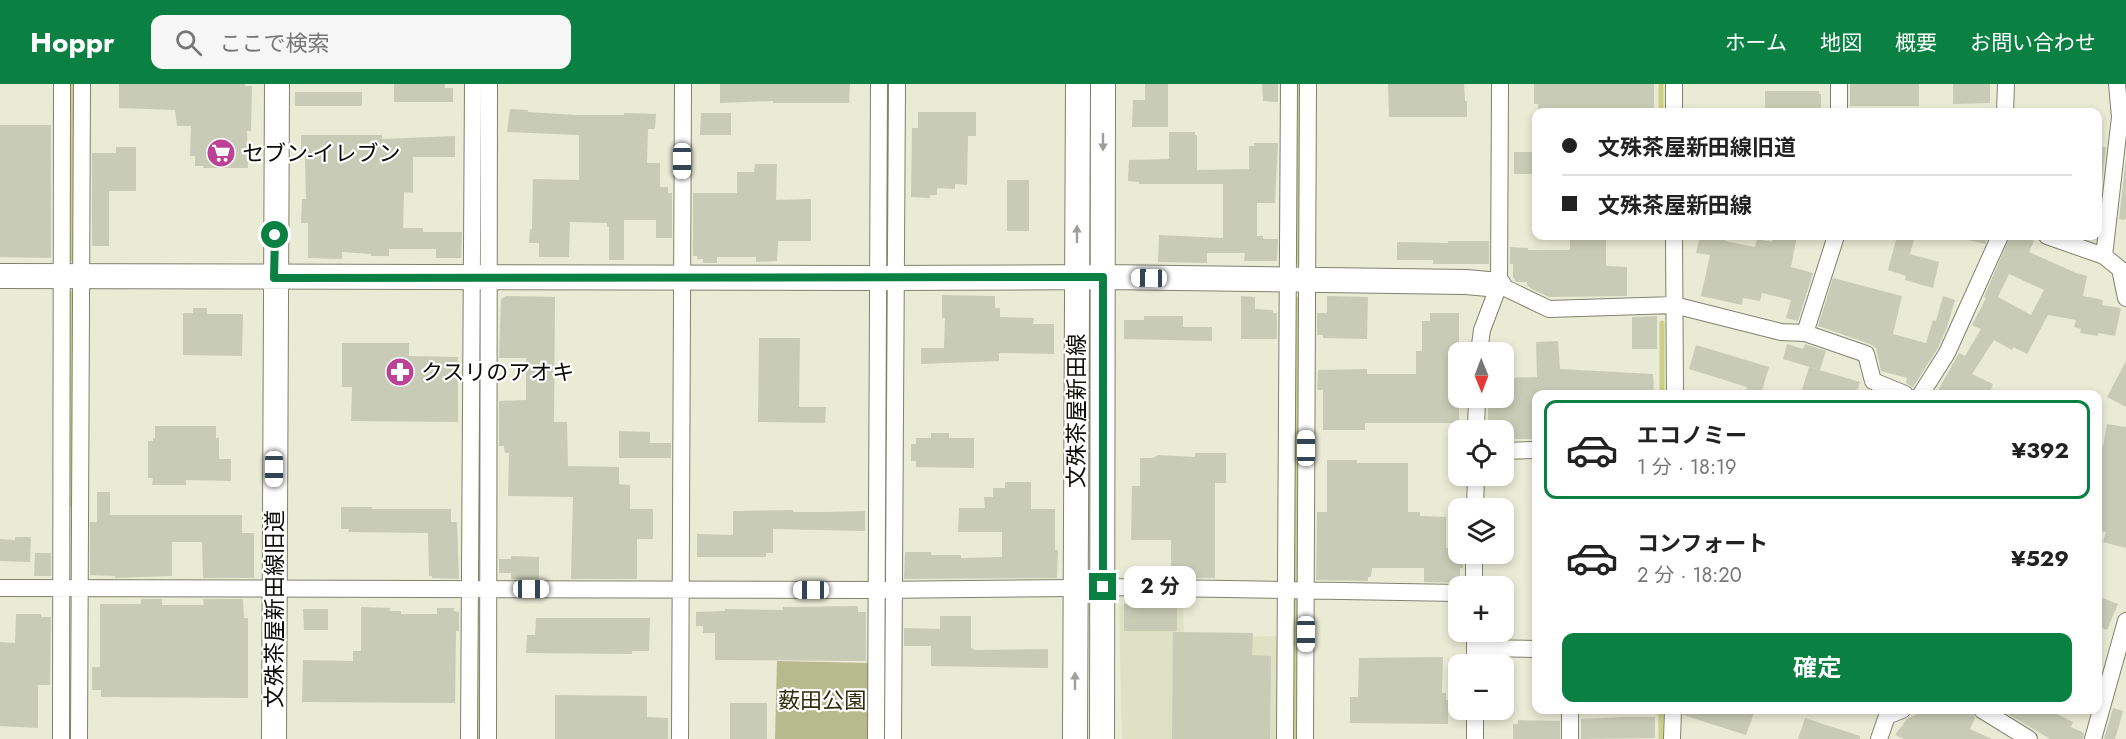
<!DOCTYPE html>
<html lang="ja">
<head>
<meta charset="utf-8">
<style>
	:root { --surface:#fff; --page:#f6f6f6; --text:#222; --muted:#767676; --line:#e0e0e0; --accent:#0b8043 }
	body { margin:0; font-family:Jost,"Noto Sans JP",sans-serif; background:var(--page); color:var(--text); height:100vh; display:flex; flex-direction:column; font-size:22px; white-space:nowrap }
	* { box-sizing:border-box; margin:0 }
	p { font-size:20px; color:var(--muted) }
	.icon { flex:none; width:33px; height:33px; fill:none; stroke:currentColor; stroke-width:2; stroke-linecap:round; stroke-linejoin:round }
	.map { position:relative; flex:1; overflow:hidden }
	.sheet { position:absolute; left:1532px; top:306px; width:570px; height:324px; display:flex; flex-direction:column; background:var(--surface); border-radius:12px; box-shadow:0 3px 9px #0003 }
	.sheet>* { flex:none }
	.guide { position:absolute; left:1532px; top:24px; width:570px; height:132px; border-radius:12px; box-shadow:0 3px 9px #0003; display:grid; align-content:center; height:132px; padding:0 30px; background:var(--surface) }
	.needle { width:39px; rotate:179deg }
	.tools { position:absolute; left:1448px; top:258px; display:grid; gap:12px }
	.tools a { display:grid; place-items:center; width:66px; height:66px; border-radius:12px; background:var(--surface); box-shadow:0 3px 9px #0003; font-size:30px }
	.end { position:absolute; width:27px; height:27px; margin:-14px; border:8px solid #0b8043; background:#fff; box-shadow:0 0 0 3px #fff }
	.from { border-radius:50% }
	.bubble { position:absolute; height:42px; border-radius:12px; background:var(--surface); box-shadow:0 3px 9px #0003; font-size:20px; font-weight:700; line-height:42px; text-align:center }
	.car { position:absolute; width:18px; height:36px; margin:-18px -9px; border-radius:8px; box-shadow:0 0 4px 2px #0007; background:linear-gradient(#fff 24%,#345 0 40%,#fff 0 76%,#345 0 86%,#fff 0) }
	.guide b { display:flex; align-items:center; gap:21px; height:57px; font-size:22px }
	.guide b+b { border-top:2px solid var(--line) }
	.guide i { width:15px; height:15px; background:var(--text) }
	ul { padding:10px 0 0; list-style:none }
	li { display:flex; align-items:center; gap:18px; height:99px; margin:0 12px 9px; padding:0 18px; border:3px solid transparent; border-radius:12px }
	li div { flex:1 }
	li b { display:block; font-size:22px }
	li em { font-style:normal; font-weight:700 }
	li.active { border-color:var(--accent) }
	li>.icon { width:54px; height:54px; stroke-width:1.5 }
	.action { display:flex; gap:12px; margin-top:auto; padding:12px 30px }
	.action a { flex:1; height:69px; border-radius:12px; background:var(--accent); color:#fff; font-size:24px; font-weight:700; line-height:69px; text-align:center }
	header { display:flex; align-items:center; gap:36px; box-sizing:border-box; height:84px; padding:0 30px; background:var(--accent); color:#fff }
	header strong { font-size:28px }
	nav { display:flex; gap:33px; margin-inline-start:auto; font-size:21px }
	.search { width:420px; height:54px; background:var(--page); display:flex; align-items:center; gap:15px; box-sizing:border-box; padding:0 21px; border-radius:12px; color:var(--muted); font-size:22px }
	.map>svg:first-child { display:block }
</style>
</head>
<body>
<header>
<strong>Hoppr</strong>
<div class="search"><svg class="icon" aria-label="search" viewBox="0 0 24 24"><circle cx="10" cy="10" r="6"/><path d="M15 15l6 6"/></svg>ここで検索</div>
<nav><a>ホーム</a><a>地図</a><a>概要</a><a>お問い合わせ</a></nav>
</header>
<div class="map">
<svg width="2126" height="655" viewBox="0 0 2126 655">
	<rect width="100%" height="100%" fill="#e9ebd5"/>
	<path fill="#dee1c3" d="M1119,522L1183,523L1184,554L1282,552L1283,655H1122Z"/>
	<path fill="#b6ba8d" d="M777,577L869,579V655H775Z"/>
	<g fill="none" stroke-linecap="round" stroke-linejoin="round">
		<path stroke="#ccd186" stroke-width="5" d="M1661,0V28
			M72,175L73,0
			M887,178L888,0
			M1297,179L1298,0
			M1662,310V239
			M72,421V209
			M886,484L887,212
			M1295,500L1297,215
			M885,566V522
			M479,655L480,518
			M1295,655V514
			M1661,655V626"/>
	</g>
	<path fill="#c8cbb5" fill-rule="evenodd" d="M119,0H245V2H252L251,47H247L248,84H203L204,82H195V72H190L191,42H177L175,26L119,24Z
		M394,0H445V4H453V18H394Z
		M720,0H850L849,19H773V17L720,19Z
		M1145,0H1168V43H1132L1133,16H1145Z
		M1262,0H1278V18L1263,17Z
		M1388,0H1464L1465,17H1467V33H1389Z
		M1534,0H1654V28H1540L1541,25H1538V20H1534Z
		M1850,0H1919V22H1850Z
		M1953,0H1990V19L1953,20Z
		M1765,7H1819V10H1821V28L1765,27Z
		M295,8H362V22H295Z
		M510,25L528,26V28L576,31H624V29L656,30L655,45H648L647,79H660V103H668V109H672V154H656V136H624V176H609V143H607V139L570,138L569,173H539V159H529L530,145H532L533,95L579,96V51L507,48Z
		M918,28H976V52H968L967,101L955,100V105L937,104V111H930V114L911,113L912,44H918Z
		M701,29H731V51H700Z
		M0,41H51V174L0,173Z
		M1169,48H1195V51H1197V86L1249,85V62H1254V59H1278L1275,119H1257V152H1263V155H1278L1277,177H1244L1245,169H1207V179L1158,178L1159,151L1223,154V100H1139V98L1128,97L1129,76L1169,75Z
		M301,51H382V55L455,52V73H413V109L404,108L403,144H423V148H462L461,174H436V165H389V172H371V170L342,168V175L308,174V139H301L302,115H306L305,73H301Z
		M116,63H136V107H109V162H92V69H116Z
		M2097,63H2106L2098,133H2097Z
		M1514,68H1536V90H1514Z
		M2126,73V135L2123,136L2119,135Z
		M755,80H777L776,116L811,115V157H778L777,177L756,178V173H717V179H703V175H697V172H693V109H737V88H754Z
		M1007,96H1029V147H1007Z
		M1570,152H1606V182L1627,183V212L1549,213L1532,205L1527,201V198H1516L1513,193V180H1510V163L1528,164V166H1570Z
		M1700,152H1726L1725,157L1755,163L1757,155L1772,158L1774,152H1797L1791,183L1813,189L1798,237L1786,234L1791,216L1762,209L1760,217L1743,214L1742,221L1701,212L1710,171L1696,169Z
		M1897,152H1915L1910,170L1939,178L1933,204L1905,196L1906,192L1888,186Z
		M1969,152H1989L1985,160L1968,156Z
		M2010,152H2023L2034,157L2029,168L2076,189L2087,192L2083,212L2103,216L2102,221L2121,224L2115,252L2098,249V252L2080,249L2081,245L2074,243L2076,236L2048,231L2027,270L2013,263L2012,266L1994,256L1972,290L1993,300L1989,310H1936L1959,269L1965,272L1981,245L1972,241L1986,214L1984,213ZM2009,190L2044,206L2031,231L1998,213Z
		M1448,157H1489V180H1433V176H1397V158L1448,159Z
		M1833,194L1902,212L1893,250L1926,259L1933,236L1936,237L1943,212L1955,216L1947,243L1938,264L1913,303L1906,299L1907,294L1881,287L1876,264L1870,260L1818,242Z
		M942,211L995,212V224H1000V233L1034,234L1033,240H1054V270L999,269V277L921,280V264H944L945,234H942Z
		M506,212L555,213L554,338H567L568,382L619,383V400L630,401V425H653V455H637V495H571L573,413L508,412L509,369H505L504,362H499V317L526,316V274H499L501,215Z
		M1241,212L1255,213V225L1273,226V229H1277V255H1241Z
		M1327,212L1368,213L1367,255L1323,254V251H1317V229H1327Z
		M193,224H207V230H243L242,272L183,271V229H193Z
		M1430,229H1459V339H1365V346H1323V306H1317L1318,286L1367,285V290H1416V267H1422V237H1430Z
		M1144,232H1183V243H1212V257L1124,255V236H1144Z
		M1657,232V265H1632V233Z
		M759,254H800L799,323H826L825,339L758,338Z
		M1558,257L1560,285L1653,290L1654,310H1536V355H1503V346H1488V314H1503V294L1537,293L1536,258Z
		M342,259H409V272L458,273V338L351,337L352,303H342Z
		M1787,260L1803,265L1805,260L1826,267L1820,286L1783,275Z
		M1696,261L1769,283L1761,310L1746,306L1747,303L1689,285Z
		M2126,277V323L2107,313Z
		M1809,283L1860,298L1856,310H1816L1802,306Z
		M2107,340L2126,343V464L2103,458L2106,448L2097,447V361L2103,362Z
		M155,342H216V354H219V375H231V397L186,396V401H152L153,394H148V357H153V354H155Z
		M619,347L650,348V359H671V374H619Z
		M931,349H949V354H974V384L916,383V377H911V360H916V354H931Z
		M1195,369H1226V399H1215V494H1171V456H1131L1132,402H1140V374H1153L1158,371L1195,373Z
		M1327,376H1357V379H1408V428H1420V432L1446,433V464L1458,465V470H1463V484H1460V499L1424,498V484H1372L1371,493H1368V497L1316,496L1317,428H1327Z
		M1005,398H1031V425H1055V466H1058L1057,494L904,495L905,468H931V471H961V474L1002,473V448H958L959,424H985L984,413H993V404H1005Z
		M97,408H110V431H242V449H254V494H203L202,458H172V492L115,494V492L90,491V438H97Z
		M341,423H372V425H451V438H457L459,495L432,494V492H429L428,449L348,448L349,445H341Z
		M793,426V428H826L865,427V447L773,445V469H766V473H697V450L733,451V427Z
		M15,453H31L30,478L0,477V455L15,456Z
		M35,469H51V492H34Z
		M511,472L539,473V495H511V489H499V475H511Z
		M2097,512L2118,520L2107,546L2097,542Z
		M141,515H162V521H204L203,515H243L244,534H248V614L101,613V606H92V583H100V520H141Z
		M1124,520H1177V547H1124Z
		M858,522V528H866V577L715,576V549H703V542H696V528L725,527V525L783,526V523Z
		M361,523L390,524V527H401V530H437V524H454V527L459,528V547H456L455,619L302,618L303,576L353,577V567H361Z
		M303,525H328V546H304Z
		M16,530H41V533H51L50,601H38V644L0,642V558L15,559Z
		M940,532H971V564L975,566L1048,565V584L931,582V562H904V544L940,545Z
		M536,534H650L649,567H632V570L526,569L527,551H535Z
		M1173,548L1253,549L1252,571L1271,572L1270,655H1172Z
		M1443,573L1442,609H1446V616H1448V640L1350,639V613H1358L1359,574Z
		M555,611L647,612V633L668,634V655H555Z
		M730,619H767V655H730Z
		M2113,624L2123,627L2119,642L2115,655H2104Z
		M1683,626H1742L1754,629L1746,651L1683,631Z
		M1925,626H1972L1975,634L1970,645L1992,655H1904L1895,651L1907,635Z
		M2001,626H2049L2073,638L2071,643L2084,649L2083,655H2050Z
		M1623,633H1655V654L1581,655V635Z
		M1805,634L1860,652V655H1798Z
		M1518,636L1560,637V655H1513V640H1518Z"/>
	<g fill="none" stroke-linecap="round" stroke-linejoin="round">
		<g stroke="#80826e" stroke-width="18">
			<path id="street" d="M1674,28V0
				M1839,28V0
				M2005,28L2006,0
				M1674,152L1675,310
				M2047,152L2104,172L2120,185L2126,214
				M2104,172L2120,33L2117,0
				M1499,201L1549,225L1674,221L1781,248L1805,249L1836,152
				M1805,249L1866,270L1873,297L1905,310
				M1479,268L1482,246L1499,201L1500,0
				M1921,310L1947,269L2000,152
				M1476,346L1477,314
				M1503,367L1536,366
				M1475,424L1476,392
				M1474,502V470
				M1103,503L1458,509
				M0,504L876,506L1075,504
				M1475,548V580
				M1475,564L1536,565
				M1570,626V655
				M1982,626L2029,655
				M61,655L62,0
				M79,655L82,0
				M469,655L473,0
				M488,655L489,0
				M680,655L683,0
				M876,655L879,0
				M893,655L897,0
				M1285,655L1289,0
				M1305,655L1308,0
				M1475,655V626
				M1672,655L1673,626
				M1879,655L1887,632L1902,626
				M2093,655L2126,537"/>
		</g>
		<g stroke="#80826e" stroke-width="26">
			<path id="secondary" d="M0,192L879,194L1103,193L1466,198L1499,201
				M274,655L277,0
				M1075,655L1078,0
				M1102,655L1103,0"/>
		</g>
		<use href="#street" stroke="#fff" stroke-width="16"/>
		<use href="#secondary" stroke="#fff" stroke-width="24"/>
	</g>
	<defs><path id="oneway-solid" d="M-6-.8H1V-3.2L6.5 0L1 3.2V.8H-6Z" transform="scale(1.5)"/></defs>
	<g fill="#9e9e9b">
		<use href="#oneway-solid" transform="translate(1103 58) rotate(90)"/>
		<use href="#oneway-solid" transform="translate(1077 150) rotate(-90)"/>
		<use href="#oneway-solid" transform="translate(1075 597) rotate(-90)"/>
	</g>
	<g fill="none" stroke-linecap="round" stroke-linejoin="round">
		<path stroke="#0b8043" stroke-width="8" d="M275,151L274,194L1103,193V503"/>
	</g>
	<defs>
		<g id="supermarket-disc" transform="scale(1.5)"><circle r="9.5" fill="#bc4295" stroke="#fff"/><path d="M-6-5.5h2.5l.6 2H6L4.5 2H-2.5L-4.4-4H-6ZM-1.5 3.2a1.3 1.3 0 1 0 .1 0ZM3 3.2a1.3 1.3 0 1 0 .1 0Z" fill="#fff"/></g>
		<g id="pharmacy-disc" transform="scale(1.5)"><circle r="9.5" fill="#bc4295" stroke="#fff"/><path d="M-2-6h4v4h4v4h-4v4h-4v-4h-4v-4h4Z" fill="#fff"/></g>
	</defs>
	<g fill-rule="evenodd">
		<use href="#supermarket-disc" x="221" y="69"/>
		<use href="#pharmacy-disc" x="400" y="288"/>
	</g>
	<g text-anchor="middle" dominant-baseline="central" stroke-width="4.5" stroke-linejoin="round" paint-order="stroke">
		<g font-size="22" fill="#0c0c06" stroke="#fff" text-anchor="start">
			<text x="242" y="69">セブン-イレブン</text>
			<text x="421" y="288">クスリのアオキ</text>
		</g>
		<g font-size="22" fill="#0c0c06" stroke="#fff">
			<text transform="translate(1076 327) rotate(-90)">文殊茶屋新田線</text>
			<text transform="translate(274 525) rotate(-90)">文殊茶屋新田線旧道</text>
		</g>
		<g font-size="22" fill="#2d2f0e" stroke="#fff">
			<text x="822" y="616">薮田公園</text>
		</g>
	</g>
</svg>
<div class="tools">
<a><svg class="needle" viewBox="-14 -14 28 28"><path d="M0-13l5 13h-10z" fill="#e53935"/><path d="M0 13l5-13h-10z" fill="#767676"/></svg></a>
<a><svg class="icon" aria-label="locate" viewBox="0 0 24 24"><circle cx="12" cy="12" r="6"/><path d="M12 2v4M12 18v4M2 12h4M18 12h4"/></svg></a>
<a><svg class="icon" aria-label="layers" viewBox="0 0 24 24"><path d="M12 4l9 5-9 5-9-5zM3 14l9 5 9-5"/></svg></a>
<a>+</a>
<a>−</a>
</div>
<i class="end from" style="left:275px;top:151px"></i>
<i class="end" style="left:1103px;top:503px"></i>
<div class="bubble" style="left:1124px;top:482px;width:72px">2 分</div>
<i class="car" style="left:682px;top:77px;rotate:180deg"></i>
<i class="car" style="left:1149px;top:194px;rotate:271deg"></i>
<i class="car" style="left:1306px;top:364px;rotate:0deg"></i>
<i class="car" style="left:274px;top:385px;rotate:180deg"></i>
<i class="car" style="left:531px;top:505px;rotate:90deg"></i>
<i class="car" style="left:811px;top:506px;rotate:270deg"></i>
<i class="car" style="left:1306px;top:550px;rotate:180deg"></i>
<div class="guide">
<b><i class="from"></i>文殊茶屋新田線旧道</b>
<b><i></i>文殊茶屋新田線</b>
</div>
<section class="sheet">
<ul>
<li class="active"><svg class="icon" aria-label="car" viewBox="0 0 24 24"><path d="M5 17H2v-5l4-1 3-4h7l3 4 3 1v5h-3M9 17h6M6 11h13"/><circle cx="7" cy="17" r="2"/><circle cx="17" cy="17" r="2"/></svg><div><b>エコノミー</b><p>1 分 · 18:19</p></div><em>¥392</em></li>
<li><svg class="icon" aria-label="car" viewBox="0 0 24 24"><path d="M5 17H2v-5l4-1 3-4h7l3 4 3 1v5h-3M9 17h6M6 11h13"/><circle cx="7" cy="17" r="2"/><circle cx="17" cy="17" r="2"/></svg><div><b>コンフォート</b><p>2 分 · 18:20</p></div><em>¥529</em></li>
</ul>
<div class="action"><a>確定</a></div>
</section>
</div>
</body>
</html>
